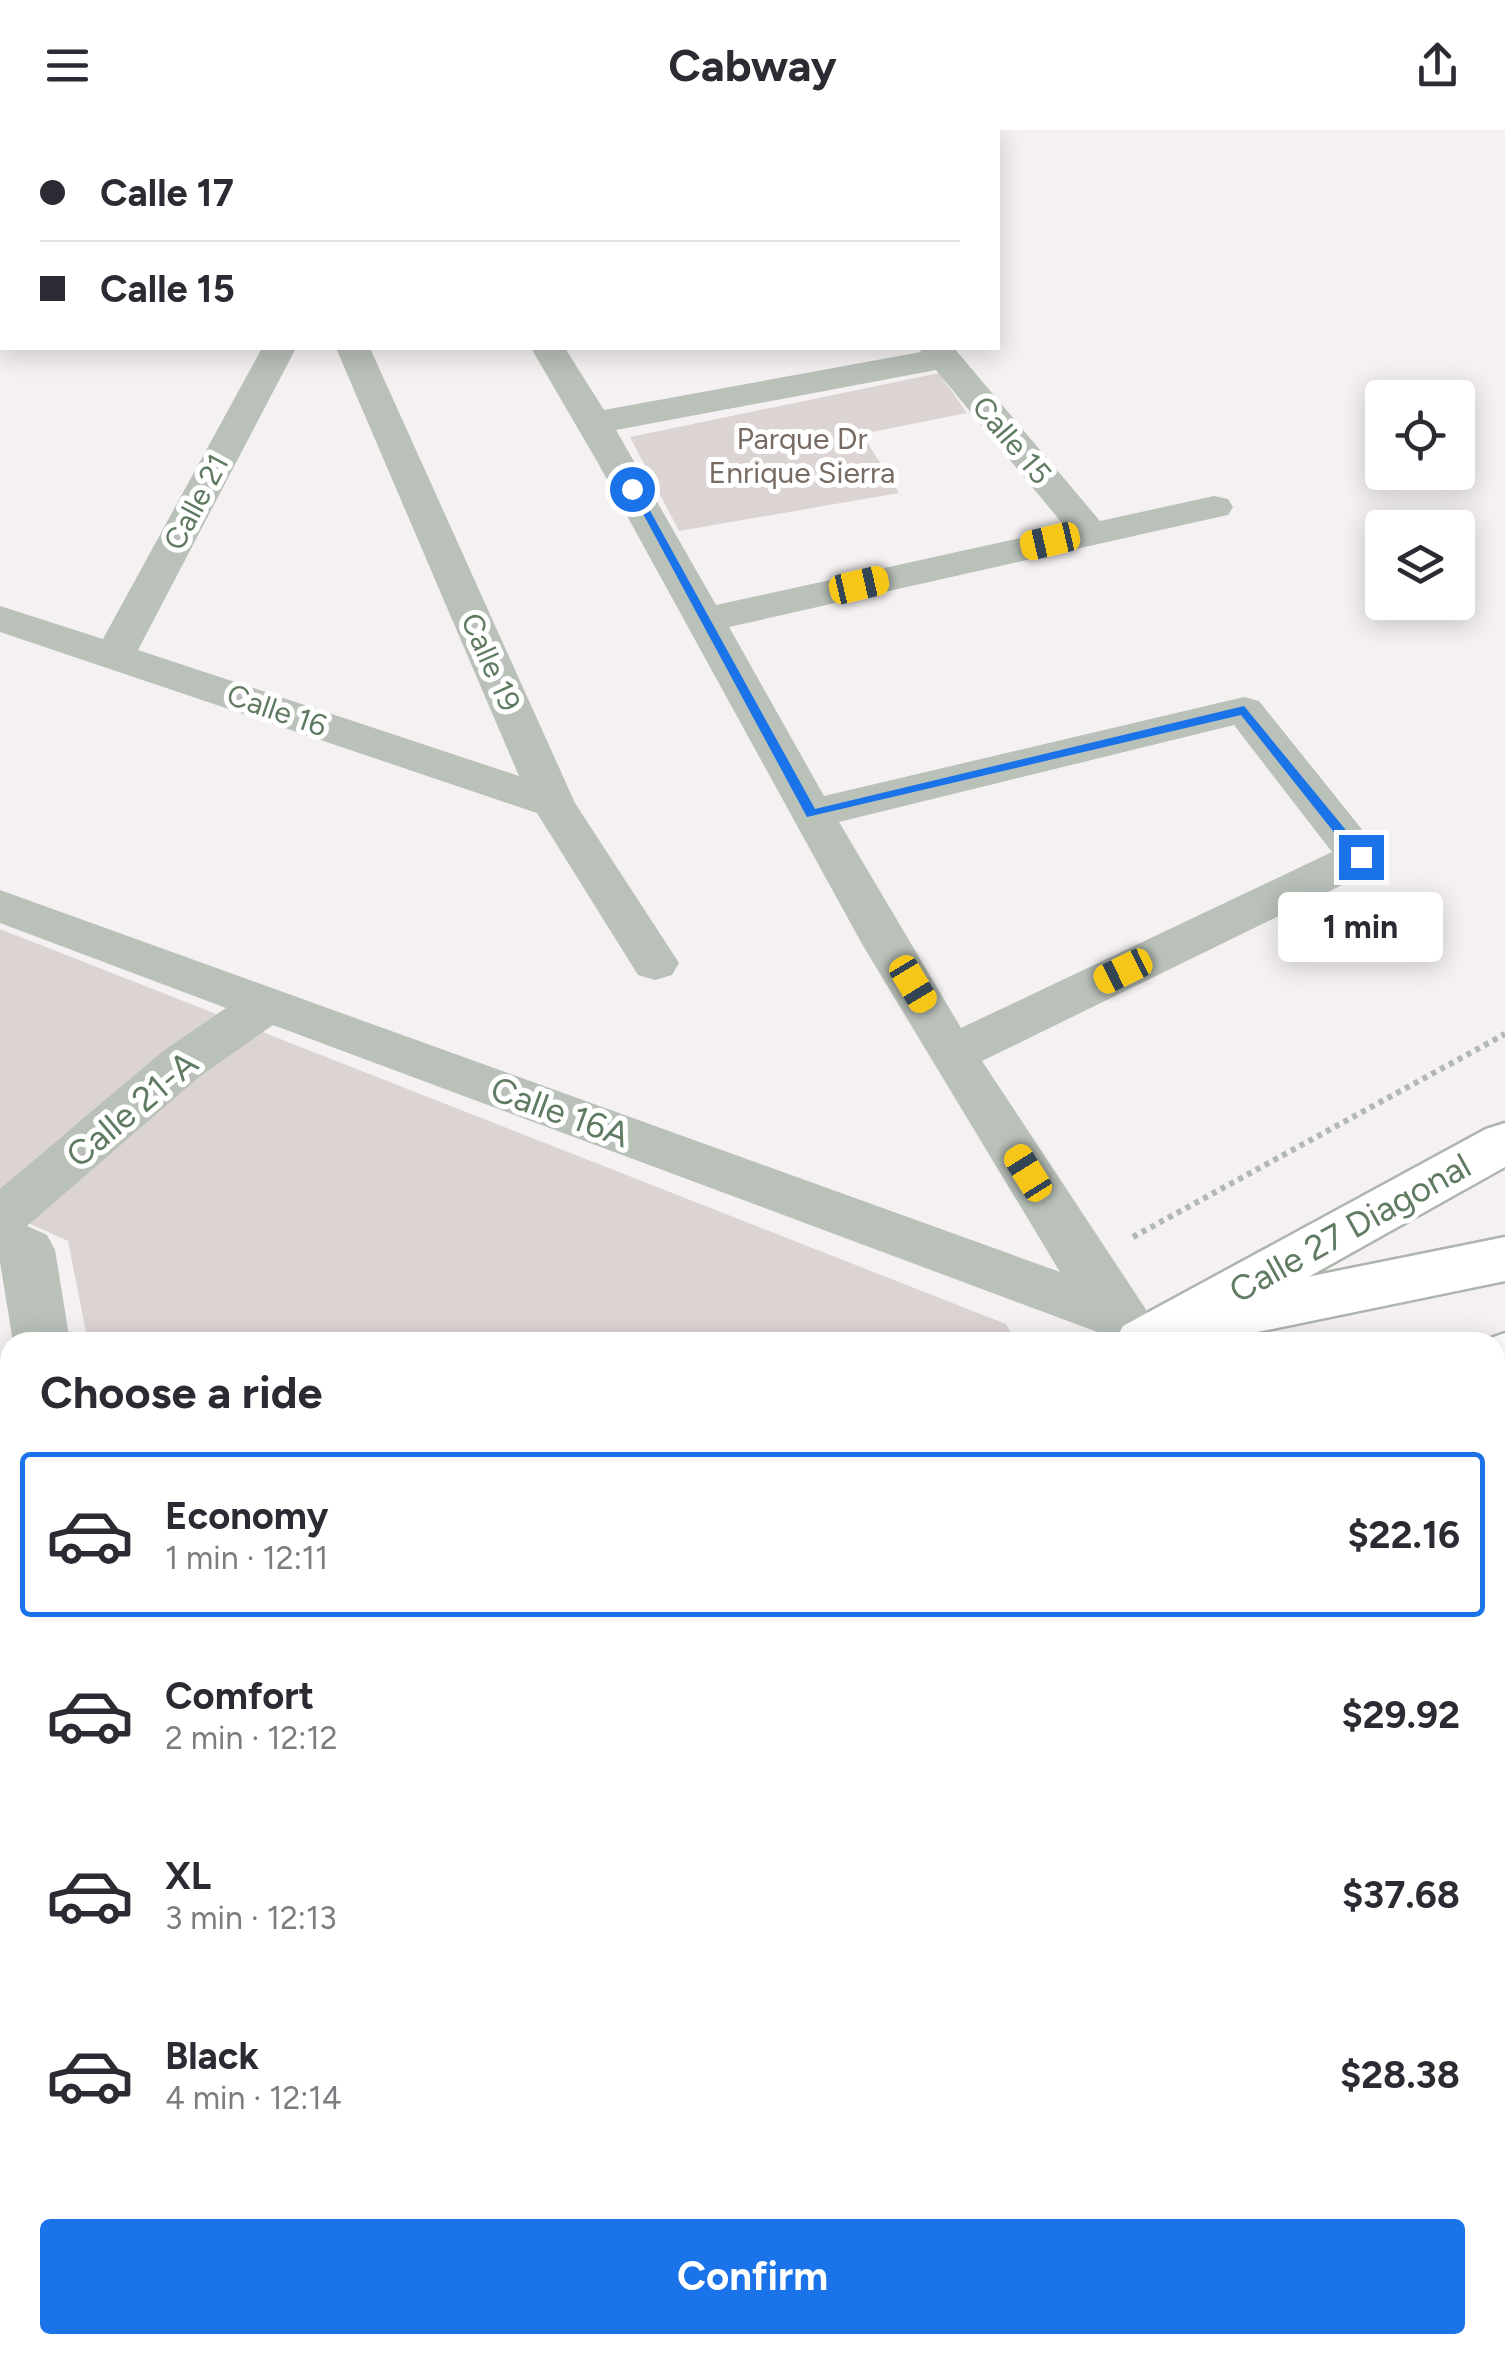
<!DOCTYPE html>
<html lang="en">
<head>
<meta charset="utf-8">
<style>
	:root { --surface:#fff; --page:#f7f7f7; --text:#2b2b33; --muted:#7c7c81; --line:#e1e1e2; --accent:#1a73e8 }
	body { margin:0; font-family:Figtree,sans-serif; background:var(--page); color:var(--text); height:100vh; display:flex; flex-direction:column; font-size:38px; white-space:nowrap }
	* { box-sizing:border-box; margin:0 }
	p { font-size:32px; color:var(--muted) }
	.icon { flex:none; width:55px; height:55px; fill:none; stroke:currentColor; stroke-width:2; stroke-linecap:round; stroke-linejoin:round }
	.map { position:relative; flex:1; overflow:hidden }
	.drawer { position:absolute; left:0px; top:1202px; width:1505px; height:1022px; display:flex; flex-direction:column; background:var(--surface); border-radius:30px 30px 0 0; box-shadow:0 5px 25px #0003 }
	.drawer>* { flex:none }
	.hud { position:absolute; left:0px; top:0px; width:1000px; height:220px; box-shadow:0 5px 25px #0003; display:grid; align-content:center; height:220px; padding:0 40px; background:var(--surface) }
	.buttons { position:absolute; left:1365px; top:250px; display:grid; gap:20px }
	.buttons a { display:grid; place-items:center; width:110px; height:110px; border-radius:10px; background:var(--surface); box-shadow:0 5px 25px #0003; font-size:50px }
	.end { position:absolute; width:45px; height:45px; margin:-22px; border:12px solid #1a73e8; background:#fff; box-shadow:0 0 0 5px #fff }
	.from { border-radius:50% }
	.bubble { position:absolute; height:70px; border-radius:10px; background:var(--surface); box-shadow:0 5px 25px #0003; font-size:32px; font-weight:700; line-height:70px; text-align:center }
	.car { position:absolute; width:30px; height:60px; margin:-30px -15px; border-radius:12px; box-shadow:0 0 8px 2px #0007; background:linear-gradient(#f5c518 24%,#345 0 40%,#f5c518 0 76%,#345 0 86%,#f5c518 0) }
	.hud b { display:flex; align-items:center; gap:35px; height:95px; font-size:38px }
	.hud b+b { border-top:2px solid var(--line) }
	.hud i { width:25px; height:25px; background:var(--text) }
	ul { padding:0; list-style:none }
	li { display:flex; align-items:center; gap:30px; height:165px; margin:0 20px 15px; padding:0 20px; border:5px solid transparent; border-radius:10px }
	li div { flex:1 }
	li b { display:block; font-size:38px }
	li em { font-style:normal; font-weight:700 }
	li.on { border-color:var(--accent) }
	li>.icon { width:90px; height:90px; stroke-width:1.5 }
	h2 { padding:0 40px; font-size:45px; line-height:120px }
	.button { display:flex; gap:20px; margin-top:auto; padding:20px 40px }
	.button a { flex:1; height:115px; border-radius:10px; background:var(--accent); color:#fff; font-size:40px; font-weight:700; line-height:115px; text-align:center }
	header { display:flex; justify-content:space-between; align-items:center; height:130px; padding:0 40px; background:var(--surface); font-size:45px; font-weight:700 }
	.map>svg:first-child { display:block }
</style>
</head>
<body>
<header><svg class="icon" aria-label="menu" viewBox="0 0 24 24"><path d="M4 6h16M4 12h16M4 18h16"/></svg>Cabway<svg class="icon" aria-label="share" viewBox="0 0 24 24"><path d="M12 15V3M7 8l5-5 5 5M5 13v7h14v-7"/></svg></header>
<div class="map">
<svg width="1505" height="2223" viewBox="0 0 1505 2223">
	<rect width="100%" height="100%" fill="#f5f1f2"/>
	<path fill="#dbd4d2" d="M939,243L967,283L862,304L899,363L679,401L630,307Z
		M0,799L1006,1194L1016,1212H88L68,1111L0,1080Z
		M1505,1273V1428L1495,1435V1279Z
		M10,2184V2215H294L282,2223H0V2190Z"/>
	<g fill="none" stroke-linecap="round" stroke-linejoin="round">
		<g stroke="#adb6ad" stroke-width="5">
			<path id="major" d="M1505,993V1037L1192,1212H1115L1123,1196L1486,999Z
				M1505,1785V1861L1495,1865V1790Z
				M10,1855V1928L0,1932V1859Z
				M943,2215H1031L1028,2223H940Z"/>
		</g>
		<g stroke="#adb5ad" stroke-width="5">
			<path id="highway" d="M1505,1107V1151L1209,1212H1153L1145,1197L1153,1181L1173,1174Z
				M1505,1203V1252L1495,1256V1212H1479Z
				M1505,1517V1580L1495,1584V1521Z
				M1505,1656V1722L1495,1726V1660Z
				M10,2071V2151L0,2155V2075Z
				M497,2215H586L583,2223H494Z"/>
		</g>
		<path stroke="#b2b8b2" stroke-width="6" stroke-dasharray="5 5" stroke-linecap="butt" d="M1133,1107L1505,904"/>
		<path fill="#b9c1b9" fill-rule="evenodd" d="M242,0H272L273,2H243Z
			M412,0H442L443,2H413Z
			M262,218H296L138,520L519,646L336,218H370L575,673L679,833L672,845L655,850L638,845L537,683L0,502V476L103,509Z
			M531,218H565L604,280L921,222L919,218H954L1100,391L1214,366L1228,369L1233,377L1228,385L1214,388L729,497L824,666L1244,567L1259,571L1384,727L1377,738L982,931L1145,1178L1153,1194L1145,1210H1105L1100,1203L273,895L199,947L27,1096L47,1105L55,1120L70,1212H13L0,1132V1059L163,921L226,878L0,793V760L1060,1142L862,814L598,333ZM936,240L1066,398L716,475L616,300ZM1234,595L1332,722L961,898L839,692Z"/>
		<use href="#major" fill="#fff" fill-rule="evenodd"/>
		<use href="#highway" fill="#fff" fill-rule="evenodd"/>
	</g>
	<path fill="#1a73e8" d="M628,356L638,359L815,679L1244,576L1368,727L1356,730L1241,585L807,687Z"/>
	<g text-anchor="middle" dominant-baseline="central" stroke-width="10" stroke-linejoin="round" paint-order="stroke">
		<g font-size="30" fill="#786b63" stroke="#fff">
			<text x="802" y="308">Parque Dr<tspan x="802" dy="34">Enrique Sierra</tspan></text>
		</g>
		<g font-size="30" fill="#607b61" stroke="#fff">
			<text transform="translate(1012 310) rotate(50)">Calle 15</text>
			<text transform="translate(196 372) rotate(-62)">Calle 21</text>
			<text transform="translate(491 532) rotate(66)">Calle 19</text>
			<text transform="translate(277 580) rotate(19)">Calle 16</text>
		</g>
		<g font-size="35" fill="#607b61" stroke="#fff">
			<text transform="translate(132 979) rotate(-40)">Calle 21-A</text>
			<text transform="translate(560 982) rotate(20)">Calle 16A</text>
			<text transform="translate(1350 1098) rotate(-29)">Calle 27 Diagonal</text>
		</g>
	</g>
</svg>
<div class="buttons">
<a><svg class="icon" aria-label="locate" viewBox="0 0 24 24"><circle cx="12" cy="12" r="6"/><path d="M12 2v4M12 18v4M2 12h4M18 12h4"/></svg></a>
<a><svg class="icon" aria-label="layers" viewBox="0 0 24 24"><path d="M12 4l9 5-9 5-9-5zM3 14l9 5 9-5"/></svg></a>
</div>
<i class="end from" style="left:632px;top:359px"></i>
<i class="end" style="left:1361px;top:727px"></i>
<div class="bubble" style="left:1278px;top:762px;width:165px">1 min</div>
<i class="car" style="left:1050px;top:411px;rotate:257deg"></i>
<i class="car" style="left:859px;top:455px;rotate:77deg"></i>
<i class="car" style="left:1123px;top:841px;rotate:244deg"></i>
<i class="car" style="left:913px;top:854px;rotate:149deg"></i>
<i class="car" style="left:1028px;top:1043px;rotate:328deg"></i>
<div class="hud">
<b><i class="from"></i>Calle 17</b>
<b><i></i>Calle 15</b>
</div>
<section class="drawer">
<h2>Choose a ride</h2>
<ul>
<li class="on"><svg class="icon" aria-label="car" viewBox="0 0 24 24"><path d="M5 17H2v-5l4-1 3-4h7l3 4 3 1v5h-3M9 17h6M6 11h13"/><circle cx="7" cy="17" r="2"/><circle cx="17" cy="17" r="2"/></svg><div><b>Economy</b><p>1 min · 12:11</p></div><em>$22.16</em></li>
<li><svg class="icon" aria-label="car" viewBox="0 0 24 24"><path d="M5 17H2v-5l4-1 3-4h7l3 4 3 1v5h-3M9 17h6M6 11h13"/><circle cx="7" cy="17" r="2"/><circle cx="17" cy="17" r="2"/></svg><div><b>Comfort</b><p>2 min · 12:12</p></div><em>$29.92</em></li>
<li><svg class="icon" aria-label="car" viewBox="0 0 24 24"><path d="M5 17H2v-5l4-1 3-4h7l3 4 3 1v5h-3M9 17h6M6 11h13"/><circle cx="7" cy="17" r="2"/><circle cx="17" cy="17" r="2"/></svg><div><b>XL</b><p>3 min · 12:13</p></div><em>$37.68</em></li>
<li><svg class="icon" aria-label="car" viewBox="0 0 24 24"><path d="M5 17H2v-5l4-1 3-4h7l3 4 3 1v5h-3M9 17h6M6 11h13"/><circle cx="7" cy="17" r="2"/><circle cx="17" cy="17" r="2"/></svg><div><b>Black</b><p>4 min · 12:14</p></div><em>$28.38</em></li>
</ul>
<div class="button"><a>Confirm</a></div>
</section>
</div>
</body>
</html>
